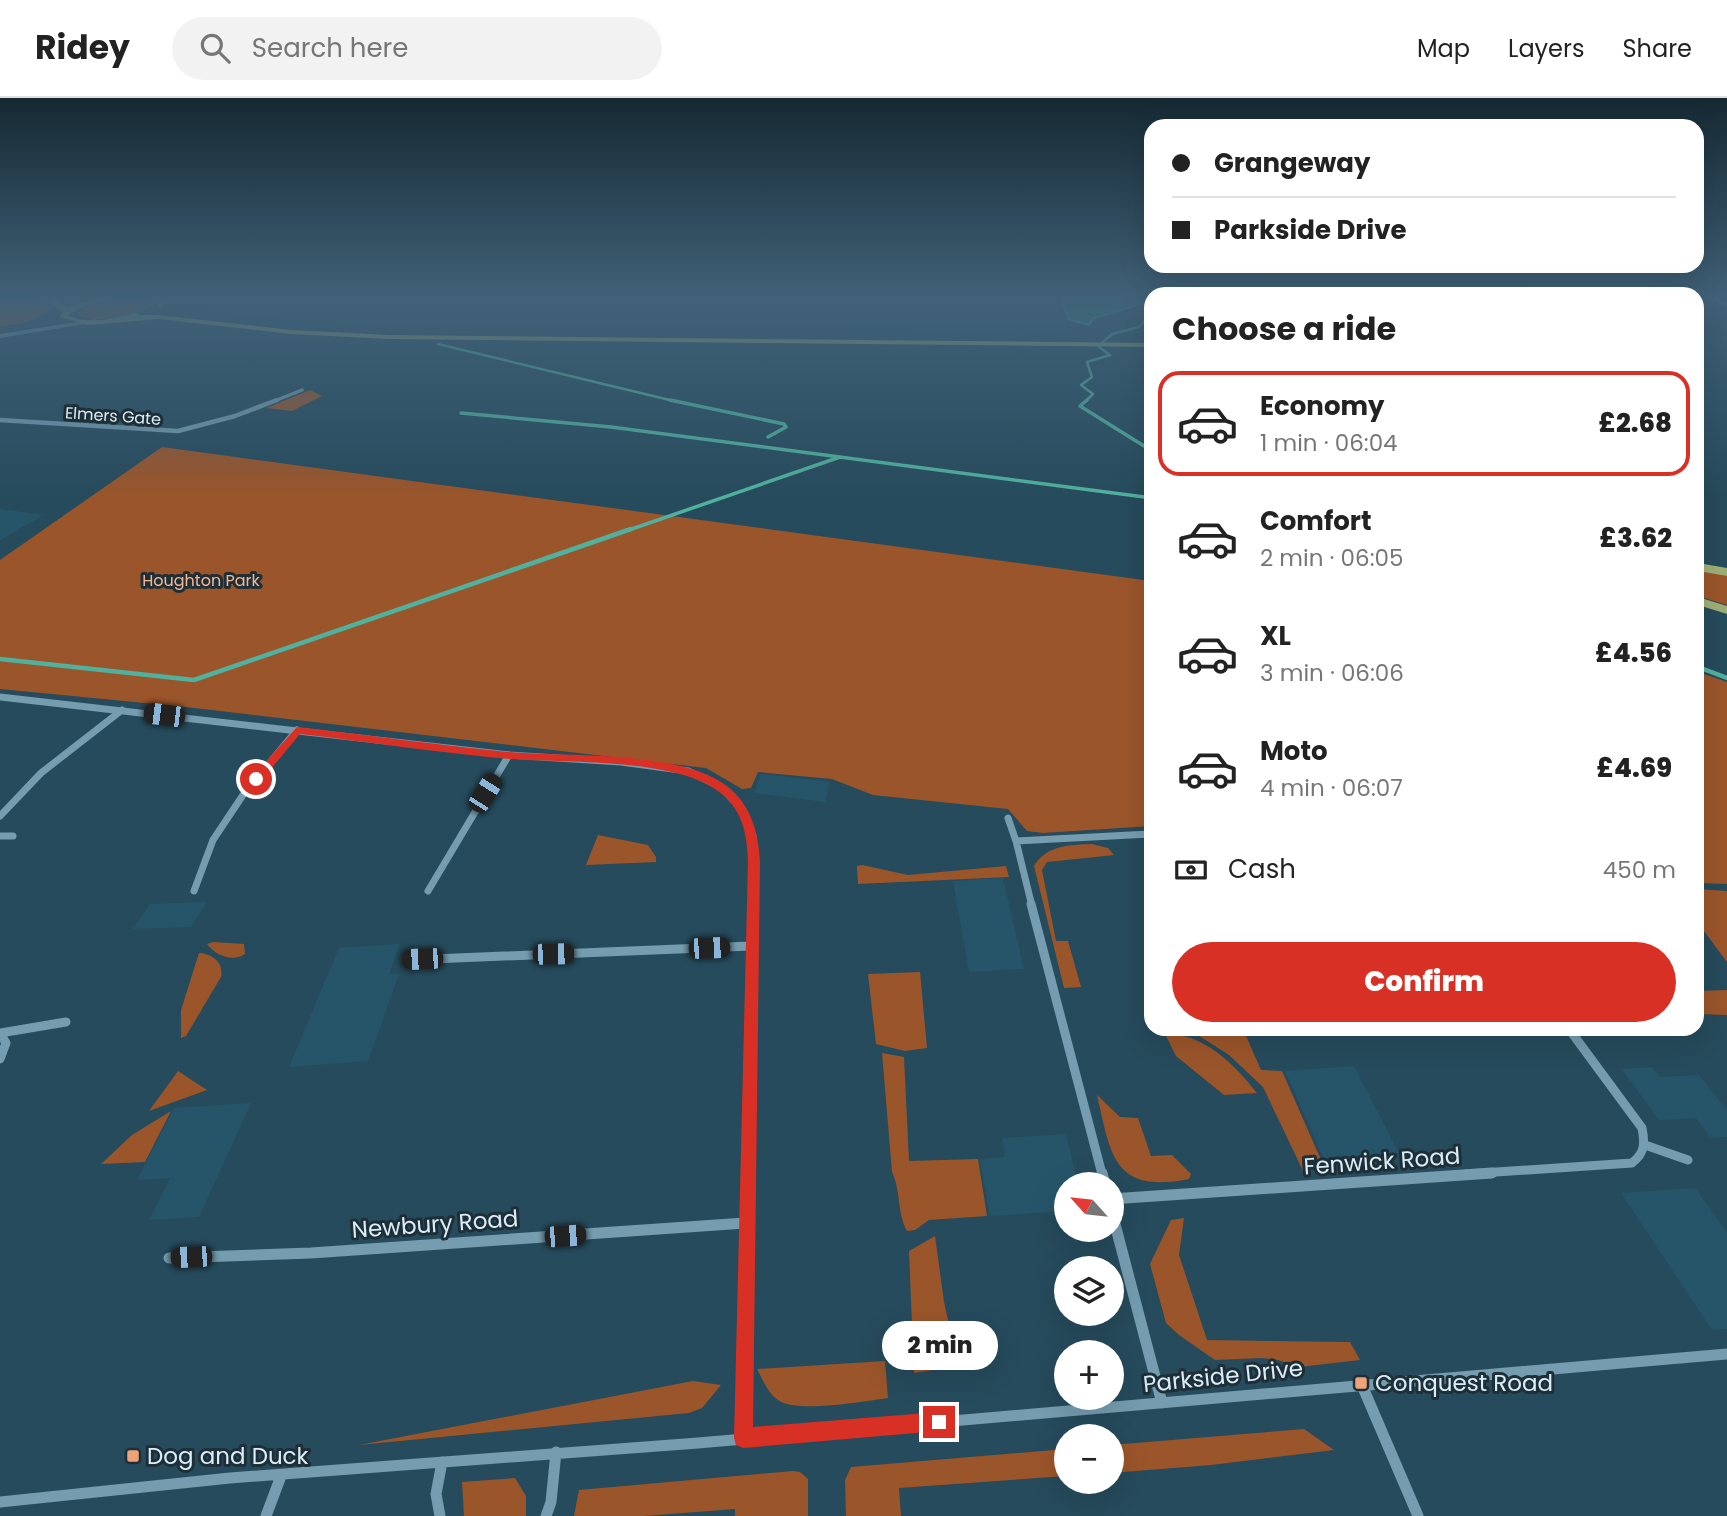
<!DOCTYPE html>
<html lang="en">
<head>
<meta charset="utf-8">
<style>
	:root { --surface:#fff; --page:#f2f2f2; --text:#222; --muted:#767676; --line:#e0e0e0; --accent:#d93025 }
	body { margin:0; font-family:Poppins,sans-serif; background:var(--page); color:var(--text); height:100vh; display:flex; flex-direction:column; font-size:26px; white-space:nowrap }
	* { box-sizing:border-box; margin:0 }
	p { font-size:23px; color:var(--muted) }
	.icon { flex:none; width:38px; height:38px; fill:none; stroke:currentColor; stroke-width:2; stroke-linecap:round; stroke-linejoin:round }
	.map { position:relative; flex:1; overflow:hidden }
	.drawer { position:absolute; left:1144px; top:189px; width:560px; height:749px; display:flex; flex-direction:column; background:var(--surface); border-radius:21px; box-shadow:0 7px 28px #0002 }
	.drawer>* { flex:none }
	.banner { position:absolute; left:1144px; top:21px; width:560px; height:154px; border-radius:21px; box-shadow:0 7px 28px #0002; display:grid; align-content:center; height:154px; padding:0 28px; background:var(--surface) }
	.needle { width:46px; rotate:297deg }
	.fabs { position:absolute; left:1054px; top:1074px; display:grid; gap:14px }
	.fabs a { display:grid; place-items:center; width:70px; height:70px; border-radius:50%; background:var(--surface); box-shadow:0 7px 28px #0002; font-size:35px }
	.end { position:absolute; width:32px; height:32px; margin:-16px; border:9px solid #d93025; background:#fff; box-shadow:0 0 0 4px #fff }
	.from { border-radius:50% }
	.bubble { position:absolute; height:49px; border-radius:24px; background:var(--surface); box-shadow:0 7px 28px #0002; font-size:23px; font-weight:800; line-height:49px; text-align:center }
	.car { position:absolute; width:21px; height:42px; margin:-21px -10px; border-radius:9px; box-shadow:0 0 5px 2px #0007; background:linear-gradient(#222 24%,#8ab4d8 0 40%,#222 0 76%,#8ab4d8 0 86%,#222 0) }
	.banner b { display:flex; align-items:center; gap:24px; height:66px; font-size:26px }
	.banner b+b { border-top:2px solid var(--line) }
	.banner i { width:18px; height:18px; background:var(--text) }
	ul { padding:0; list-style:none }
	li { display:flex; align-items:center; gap:21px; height:105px; margin:0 14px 10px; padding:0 14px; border:4px solid transparent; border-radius:21px }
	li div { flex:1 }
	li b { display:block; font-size:26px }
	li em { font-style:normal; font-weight:800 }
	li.on { border-color:var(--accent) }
	li>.icon { width:63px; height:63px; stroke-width:1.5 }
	h2 { padding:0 28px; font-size:32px; line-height:84px }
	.pay { display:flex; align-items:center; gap:18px; height:77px; padding:0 28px; font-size:26px }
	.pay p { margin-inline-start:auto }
	.primary-button { display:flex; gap:14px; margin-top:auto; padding:14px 28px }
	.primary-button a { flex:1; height:80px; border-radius:42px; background:var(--accent); color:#fff; font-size:28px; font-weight:800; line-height:80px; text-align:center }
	header { display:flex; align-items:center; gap:42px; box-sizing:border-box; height:98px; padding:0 35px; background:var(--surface); border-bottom:2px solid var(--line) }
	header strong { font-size:33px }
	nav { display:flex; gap:38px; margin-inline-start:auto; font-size:24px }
	.search { width:490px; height:63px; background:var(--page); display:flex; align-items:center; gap:18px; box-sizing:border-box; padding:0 24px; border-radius:38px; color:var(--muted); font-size:26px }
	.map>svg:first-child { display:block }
</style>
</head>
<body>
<header>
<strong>Ridey</strong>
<div class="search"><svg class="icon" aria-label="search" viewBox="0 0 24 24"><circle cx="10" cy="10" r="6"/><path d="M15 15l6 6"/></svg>Search here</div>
<nav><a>Map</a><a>Layers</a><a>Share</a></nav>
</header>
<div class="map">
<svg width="1727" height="1418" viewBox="0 0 1727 1418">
	<rect width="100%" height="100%" fill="#264b5c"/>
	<path fill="#26556a" d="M208,201H1057L1071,233L357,224L214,213Z
		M0,411L44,417L0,442Z
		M761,676L830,684L825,704L754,695Z
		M1003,780L1024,871L969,874L953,783Z
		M207,804L191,829L133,831L150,806Z
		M400,846L389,876H399L368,963L289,969L339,850Z
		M1354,968L1399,1055L1324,1061L1285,973Z
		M1652,969L1660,979L1699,977L1727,1012V1039L1711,1040L1696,1020L1659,1022L1622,971Z
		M251,1005L199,1119L149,1122L170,1080L137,1082L174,1010Z
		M1066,1036L1078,1087H1066V1113L990,1118L980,1061L1005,1059L1002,1040Z
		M1695,1090L1727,1134V1231L1712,1232L1621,1095Z"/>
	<path fill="#9b552a" d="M0,201H32L50,209C39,224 17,226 0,229Z
		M116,202H147L153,206C137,219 94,227 76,216L84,209Z
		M310,292L322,298L292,313L266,310Z
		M162,349L1151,483V728L1043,735L1027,733L1008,711L873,697L832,681L758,674L751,690L742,691L706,670L186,609L0,591V462Z
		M1698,473L1727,477V507L1698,498Z
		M1698,574L1727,584V786L1698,785Z
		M598,737L648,747L656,759V764L586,767Z
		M1092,746L1108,750L1114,757L1047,764L1042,772L1056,843H1068L1081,889L1064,890L1034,768C1047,747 1069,747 1092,746Z
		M862,767L908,777L1006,768L1009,779L858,786L857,768Z
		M1698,791L1727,793V864L1698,825Z
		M213,844L244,846L245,856C233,864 216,858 207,846Z
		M199,855C213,856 224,865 221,879L186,938L181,940V912Z
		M920,874L927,950L905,953L876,946L868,876Z
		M1727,892V917L1698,916V893Z
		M1194,931H1243L1261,972L1282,973L1325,1071L1303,1073L1263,989L1229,957L1196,936Z
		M1165,936C1204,935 1234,966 1257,995L1224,997L1176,958Z
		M882,955L904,959L909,1063L978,1061L987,1118L929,1122L915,1132L907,1133C897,1115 901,1093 892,1074Z
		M178,973L207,992L149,1013Z
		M1097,997L1120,1019L1138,1020L1151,1058L1172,1057L1191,1076L1189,1081C1113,1096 1111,1057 1097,997Z
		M171,1013L145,1064L101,1066L132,1037Z
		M1184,1120L1179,1157L1207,1242L1350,1244L1360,1262L1299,1269L1278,1262L1262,1260L1215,1262L1179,1237L1166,1225L1150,1166L1171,1122Z
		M935,1138L944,1204L958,1268L914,1275L909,1153Z
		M885,1263L888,1300C864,1303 797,1316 778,1302C768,1295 763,1282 757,1271Z
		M693,1283L721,1287L702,1310L689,1315L359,1347Z
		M1304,1331L1334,1352L1211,1367L1111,1375V1347Z
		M1066,1351V1378L899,1390L901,1418H846L845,1382L851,1369Z
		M793,1373L800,1374L808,1381V1418H735V1411L644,1418H574L579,1392Z
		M515,1380L526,1398V1418H464L462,1384Z"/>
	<path fill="#169777" stroke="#50b19e" stroke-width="2" d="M1062,201H1151L1152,203L1094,220L1089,227L1068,221Z"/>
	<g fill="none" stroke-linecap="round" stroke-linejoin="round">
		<path stroke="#50b19e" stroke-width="2.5" d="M438,246L678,304
			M1085,304L1093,296L1081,287L1092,279L1087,264L1110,257L1098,248L1112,236L1139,229L1152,214"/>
		<path stroke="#50b19e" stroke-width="3.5" d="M670,302L784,326L786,329L768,339
			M1087,302L1080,308L1152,353
			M461,315L611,329L1152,400
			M626,433L840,359"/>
		<path stroke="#50b19e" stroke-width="4.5" d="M0,561L194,582L631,431
			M1698,569L1727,580"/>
		<path stroke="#759caf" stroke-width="3.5" d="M1714,201L1727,207
			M272,304L302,292"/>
		<path stroke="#759caf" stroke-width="4.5" d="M0,322L178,333L235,318L277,302"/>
		<path stroke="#759caf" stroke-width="7" d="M0,599L509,657L621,664L688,673L721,689L744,714L753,738V808
			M0,718L41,675L122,612
			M1008,720L1016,743
			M0,738H13
			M194,793L213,742L243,697L297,632
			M428,793L509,657
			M1032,808L1016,743L1150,736"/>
		<path stroke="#759caf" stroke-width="9" d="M1031,806L1102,1076
			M408,862L751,848
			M0,935L66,924
			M0,935L6,945L0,961
			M1645,1047L1688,1062
			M748,1076L753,806
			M1466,1076L1632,1065C1645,1055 1645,1045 1642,1030L1569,931"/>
		<path stroke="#759caf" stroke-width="11" d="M1102,1075L1105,1087
			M1111,1101L1492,1075
			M1111,1111L1162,1305
			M169,1160L311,1155L745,1125
			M1361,1285L1418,1418
			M743,1340L748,1075
			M0,1404L230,1380L698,1345L1727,1256
			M266,1418L281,1378
			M440,1418L436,1396L442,1364
			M546,1418L551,1404L556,1354"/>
		<path fill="#759caf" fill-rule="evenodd" d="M95,221L97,224L0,240V236Z"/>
		<path fill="#9eaf75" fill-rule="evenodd" d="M47,201H55L68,210L93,201H107L82,209L68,217C88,228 115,220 136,215L140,217H159L291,232L389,237L1152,245V249L389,241L291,236L159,221L88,227L60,219L63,214Z
			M157,201H165L168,204L161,210L157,208L160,204Z
			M1698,465L1727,470V478L1698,473Z
			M1698,499L1727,508V516L1698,507Z"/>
	</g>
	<linearGradient id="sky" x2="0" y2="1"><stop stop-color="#152933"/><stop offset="0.5" stop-color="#416178"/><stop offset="1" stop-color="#416178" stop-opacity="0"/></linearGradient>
	<rect width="1727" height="400" fill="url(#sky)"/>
	<path fill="#d93025" d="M297,629C367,637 438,647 508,654C567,659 680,652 727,688C751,707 758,733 760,763L753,1329L939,1314L946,1317L949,1324L946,1330L939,1333L743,1350L736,1347L734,1340L748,763C747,735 742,710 718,693C674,660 566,665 511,661C440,655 370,644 300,636L260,684H252V679Z"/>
	<g fill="#efa378" stroke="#1f2f37" stroke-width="2.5">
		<rect x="1354" y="1278" width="14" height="14" rx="3.5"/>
		<rect x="126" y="1351" width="14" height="14" rx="3.5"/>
	</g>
	<g text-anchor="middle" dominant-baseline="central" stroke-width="6" stroke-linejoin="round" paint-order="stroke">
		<g font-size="16" fill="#d9edf8" stroke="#1f2f37">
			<text transform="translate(113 318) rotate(4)">Elmers Gate</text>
		</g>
		<g font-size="16" fill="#f5b694" stroke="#1f2f37">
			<text x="201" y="482">Houghton Park</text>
		</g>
		<g font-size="23" fill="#d9edf8" stroke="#1f2f37">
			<text transform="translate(1382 1063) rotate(-4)">Fenwick Road</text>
			<text transform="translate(435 1126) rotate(-4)">Newbury Road</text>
			<text transform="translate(1223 1278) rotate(-6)">Parkside Drive</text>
		</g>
		<g font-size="23" fill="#d9edf8" stroke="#1f2f37" text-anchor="start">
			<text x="1375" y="1285">Conquest Road</text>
			<text x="147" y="1358">Dog and Duck</text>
		</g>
	</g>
</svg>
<div class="fabs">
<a><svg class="needle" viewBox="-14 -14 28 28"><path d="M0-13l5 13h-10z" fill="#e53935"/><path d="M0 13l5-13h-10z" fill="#767676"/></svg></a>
<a><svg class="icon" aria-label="layers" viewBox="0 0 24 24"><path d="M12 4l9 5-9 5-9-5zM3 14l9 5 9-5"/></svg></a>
<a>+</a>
<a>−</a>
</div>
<i class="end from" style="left:256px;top:681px"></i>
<i class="end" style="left:939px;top:1324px"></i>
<div class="bubble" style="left:882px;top:1223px;width:116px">2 min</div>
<i class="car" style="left:164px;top:617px;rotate:277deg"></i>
<i class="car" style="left:485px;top:695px;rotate:32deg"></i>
<i class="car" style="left:709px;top:850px;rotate:88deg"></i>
<i class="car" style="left:553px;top:856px;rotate:89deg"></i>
<i class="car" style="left:422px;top:861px;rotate:268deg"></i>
<i class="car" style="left:565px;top:1138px;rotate:86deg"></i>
<i class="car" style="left:191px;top:1159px;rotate:268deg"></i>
<div class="banner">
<b><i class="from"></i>Grangeway</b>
<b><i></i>Parkside Drive</b>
</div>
<section class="drawer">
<h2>Choose a ride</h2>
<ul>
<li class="on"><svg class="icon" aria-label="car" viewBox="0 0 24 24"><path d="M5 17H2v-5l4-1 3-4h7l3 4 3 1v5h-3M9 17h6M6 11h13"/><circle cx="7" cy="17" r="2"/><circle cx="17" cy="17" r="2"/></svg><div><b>Economy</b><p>1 min · 06:04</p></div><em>£2.68</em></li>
<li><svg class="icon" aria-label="car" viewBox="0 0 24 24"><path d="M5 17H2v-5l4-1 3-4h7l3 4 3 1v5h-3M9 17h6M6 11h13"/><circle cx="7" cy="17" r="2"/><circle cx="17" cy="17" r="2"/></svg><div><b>Comfort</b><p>2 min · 06:05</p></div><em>£3.62</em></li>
<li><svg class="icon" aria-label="car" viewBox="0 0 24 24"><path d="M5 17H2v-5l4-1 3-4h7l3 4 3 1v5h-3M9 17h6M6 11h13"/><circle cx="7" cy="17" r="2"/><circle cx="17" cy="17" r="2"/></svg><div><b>XL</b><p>3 min · 06:06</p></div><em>£4.56</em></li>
<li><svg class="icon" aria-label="car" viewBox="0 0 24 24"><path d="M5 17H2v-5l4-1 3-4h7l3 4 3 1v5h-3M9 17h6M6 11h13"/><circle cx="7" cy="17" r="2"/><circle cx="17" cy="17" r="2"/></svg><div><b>Moto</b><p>4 min · 06:07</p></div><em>£4.69</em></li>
</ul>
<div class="pay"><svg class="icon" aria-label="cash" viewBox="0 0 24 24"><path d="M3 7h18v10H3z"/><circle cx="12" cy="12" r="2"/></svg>Cash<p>450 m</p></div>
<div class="primary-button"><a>Confirm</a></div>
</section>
</div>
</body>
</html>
